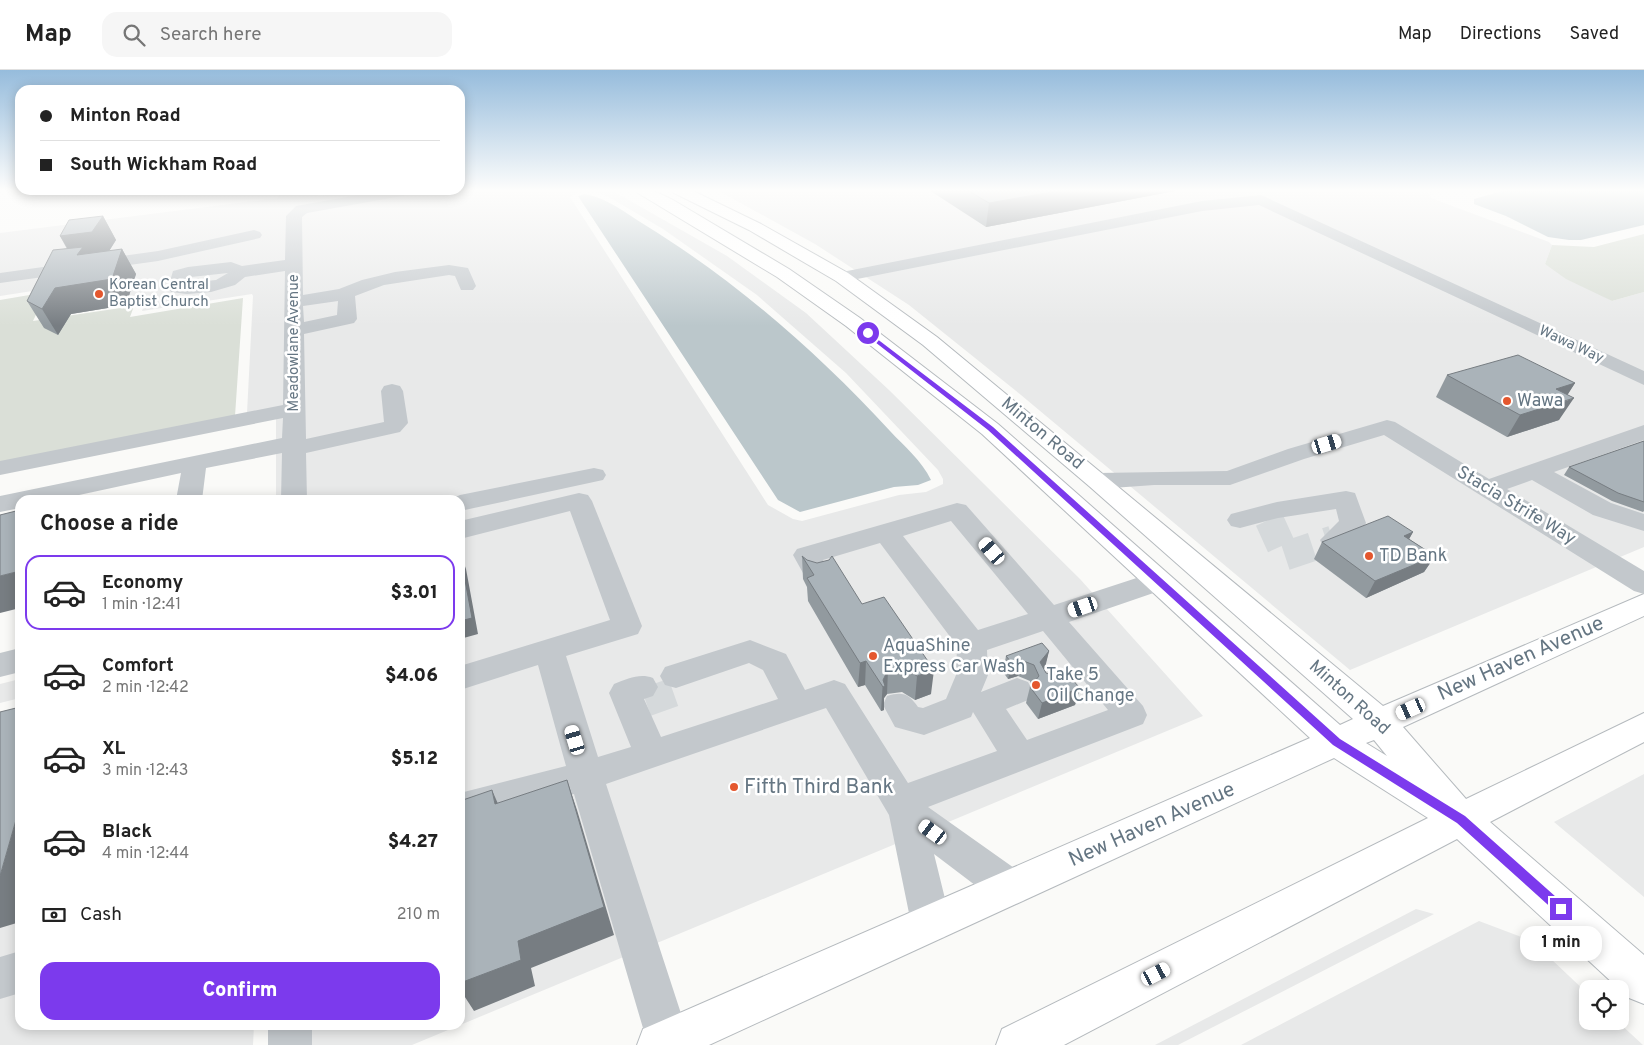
<!DOCTYPE html>
<html lang="en">
<head>
<meta charset="utf-8">
<style>
	:root { --surface:#fff; --page:#f6f6f6; --text:#222; --muted:#767676; --line:#e0e0e0; --accent:#7c3aed }
	body { margin:0; font-family:Overpass,sans-serif; background:var(--page); color:var(--text); height:100vh; display:flex; flex-direction:column; font-size:19px; white-space:nowrap }
	* { box-sizing:border-box; margin:0 }
	p { font-size:16px; color:var(--muted) }
	.icon { flex:none; width:28px; height:28px; fill:none; stroke:currentColor; stroke-width:2; stroke-linecap:round; stroke-linejoin:round }
	.map { position:relative; flex:1; overflow:hidden }
	.sheet { position:absolute; left:15px; top:425px; width:450px; height:535px; display:flex; flex-direction:column; background:var(--surface); border-radius:15px; box-shadow:0 2px 12px #0003 }
	.sheet>* { flex:none }
	.top-card { position:absolute; left:15px; top:15px; width:450px; height:110px; border-radius:15px; box-shadow:0 2px 12px #0003; display:grid; align-content:center; height:110px; padding:0 25px; background:var(--surface) }
	.buttons { position:absolute; left:1579px; top:910px; display:grid; gap:10px }
	.buttons a { display:grid; place-items:center; width:50px; height:50px; border-radius:10px; background:var(--surface); box-shadow:0 2px 12px #0003; font-size:25px }
	.end { position:absolute; width:22px; height:22px; margin:-11px; border:6px solid #7c3aed; background:#fff; box-shadow:0 0 0 2px #fff }
	.from { border-radius:50% }
	.bubble { position:absolute; height:35px; border-radius:15px; background:var(--surface); box-shadow:0 2px 12px #0003; font-size:16px; font-weight:800; line-height:35px; text-align:center }
	.car { position:absolute; width:15px; height:30px; margin:-15px -8px; border-radius:6px; box-shadow:0 0 4px 1px #0007; background:linear-gradient(#fff 24%,#345 0 40%,#fff 0 76%,#345 0 86%,#fff 0) }
	.top-card b { display:flex; align-items:center; gap:18px; height:48px; font-size:19px }
	.top-card b+b { border-top:1px solid var(--line) }
	.top-card i { width:12px; height:12px; background:var(--text) }
	ul { padding:0; list-style:none }
	li { display:flex; align-items:center; gap:15px; height:75px; margin:0 10px 8px; padding:0 15px; border:2px solid transparent; border-radius:15px }
	li div { flex:1 }
	li b { display:block; font-size:19px }
	li em { font-style:normal; font-weight:800 }
	li.current { border-color:var(--accent) }
	li>.icon { width:45px; height:45px; stroke-width:1.5 }
	h2 { padding:0 25px; font-size:22px; line-height:60px }
	.pay { display:flex; align-items:center; gap:12px; height:55px; padding:0 25px; font-size:19px }
	.pay p { margin-inline-start:auto }
	.primary-button { display:flex; gap:10px; margin-top:auto; padding:10px 25px }
	.primary-button a { flex:1; height:58px; border-radius:15px; background:var(--accent); color:#fff; font-size:20px; font-weight:800; line-height:58px; text-align:center }
	header { display:flex; align-items:center; gap:30px; box-sizing:border-box; height:70px; padding:0 25px; background:var(--surface); border-bottom:1px solid var(--line) }
	header strong { font-size:24px }
	nav { display:flex; gap:28px; margin-inline-start:auto; font-size:18px }
	.search { width:350px; height:45px; background:var(--page); display:flex; align-items:center; gap:12px; box-sizing:border-box; padding:0 18px; border-radius:15px; color:var(--muted); font-size:19px }
	.map>svg:first-child { display:block }
</style>
</head>
<body>
<header>
<strong>Map</strong>
<div class="search"><svg class="icon" aria-label="search" viewBox="0 0 24 24"><circle cx="10" cy="10" r="6"/><path d="M15 15l6 6"/></svg>Search here</div>
<nav><a>Map</a><a>Directions</a><a>Saved</a></nav>
</header>
<div class="map">
<svg width="1644" height="975" viewBox="0 0 1644 975">
	<rect width="100%" height="100%" fill="#fafaf8"/>
	<path fill="#e8e9e9" fill-rule="evenodd" d="M280,120H316V124L319,126L363,120H611L627,129L727,186L806,243L889,320L1080,509L1203,646L412,975H277V955H460V430H276V349L247,343L253,226L252,224L142,241L145,233L139,231L46,245L52,218L0,226V163L278,128ZM587,121L602,124L614,130L663,159L757,225L846,303L938,400L943,409V414L926,422L899,425L802,451L793,449L768,435L570,127L574,123Z
		M717,120H1391L1430,123L1431,128L1549,172L1552,175L1545,194L1612,231L1644,222V477L1350,600L1021,325L909,235L815,174Z
		M20,609V628L0,633V614Z
		M20,640V955H254L253,975H0V645Z
		M1644,704V827L1554,752Z
		M1416,839L1434,844L1178,975H1155Z
		M1479,851L1532,871L1587,923L1588,951H1617L1643,975H1241Z"/>
	<path fill="#dadfd7" d="M1644,164V222L1612,231L1566,209L1545,194L1552,175L1594,177Z
		M47,222L33,251L134,236L130,247L243,228L235,346L0,393V230Z"/>
	<path fill="#bbc7cb" d="M1506,120H1644V155L1581,170H1569L1548,167L1506,146L1474,134V129Z
		M585,124C607,128 626,143 645,155C736,211 817,282 890,361C904,376 922,391 931,410L918,415L894,417L800,442L778,430L578,126Z"/>
	<g fill="none" stroke-linecap="round" stroke-linejoin="round">
		<path stroke="#d5d9db" stroke-width="29" stroke-dasharray="29 15" stroke-linecap="butt" d="M1262,469L1295,454
			M1285,486L1333,470
			M646,632L680,620"/>
		<g stroke="#b5babe" stroke-width="2">
			<path id="major" d="M633,120H652L673,130L789,199L860,248L998,354L1340,655L1353,649L1089,416L923,275L836,211L749,160L674,123L672,120H691L761,154L848,203L937,267L1383,636L1644,524V546L1403,657L1466,729L1644,643V672L1490,752L1644,885V934L1629,928L1457,769L1064,975H996L1002,959L1428,748L1334,688L709,975H637L643,959L1310,668L982,364L846,256L777,207ZM1374,670L1387,686L1366,673Z"/>
		</g>
		<path fill="#c3c8cc" fill-rule="evenodd" d="M386,120H420L413,124L307,143L302,147L303,225L339,219L362,210L395,202L449,195L468,198L476,216L473,220H461L455,206L449,205L384,215L355,226L357,249L354,253L304,264L306,369L384,352L381,321L384,316L392,314L400,316L403,321L408,353L400,362L306,383L307,430H281L282,383L206,398L202,430H176L181,403L56,430H20V438L0,442V426L282,368L283,348L0,405V391L283,335L285,201L245,207L235,215L211,222L187,224L171,222L168,218L173,201L188,197L231,192L242,196L285,190L286,146L296,136ZM228,203L216,210L187,213V208L191,207ZM338,231L337,245L304,252L303,236Z
			M1261,125L1644,301V315L1259,135L1202,141L842,212L836,211L833,207L836,203L842,202L1202,131Z
			M254,160L260,162L262,165L260,168L158,191L0,213V203L158,181Z
			M1387,350L1395,352L1489,409L1644,355V370L1554,402L1611,433L1644,444V461L1593,445L1532,410L1507,419L1644,501V524L1634,521L1384,365L1304,389L1230,415H1154L1098,419L1089,416L1086,411L1089,406L1098,403L1227,401L1288,379Z
			M594,398L603,400L606,405L603,410L460,441V430H449L460,425Z
			M1346,421L1355,423L1366,453C1357,468 1341,481 1323,476L1320,470L1339,451L1336,439L1278,448L1240,458L1231,456L1227,450L1231,444L1277,432Z
			M579,423L588,425L592,431L642,556L638,564L566,586L598,687L631,677L609,623L614,614C628,609 639,603 653,608L658,617L653,626L644,629L661,667L778,629L763,600L749,593L676,618L665,615L660,606L665,597L750,570L786,584L805,620L834,610L845,614L908,713L997,681L973,642L971,647L924,665L895,657L883,635L887,626C903,621 909,624 918,637L923,638L946,629L956,605L957,576L880,473L823,490L832,505L828,512L818,515L808,512L793,485L797,479L957,433L966,435L1054,535L1158,501L1168,504L1172,511L1168,518L1069,552L1143,636L1147,645L1143,654L928,737L1024,805L1029,818L1024,831L1010,836L996,831L934,784L951,853L945,867L931,872L917,867L911,853L889,745L826,638L606,714L690,971L688,975H648L574,724L460,755V723L566,696L538,595L460,620V596L610,550L570,441L460,469V451ZM951,451L1028,544L978,560L903,466ZM1043,561L1108,640L1027,670L1006,639L1028,630L1033,621L1028,612L1017,608L981,622L988,605L987,580Z
			M20,578V602L0,607V583Z
			M20,881V923L0,929V887Z
			M268,955H312V975H268Z"/>
		<use href="#major" fill="#fff" fill-rule="evenodd"/>
	</g>
	<path fill="#929a9f" d="M929,120H1180L986,157Z
		M103,146L116,170L109,181L122,179L136,204L126,235L71,244L58,265L44,258L27,231L67,179L60,166Z
		M1447,305L1575,313L1567,325L1559,350L1507,367L1436,327Z
		M1644,371V441L1643,442L1612,431L1564,405L1569,397Z
		M1413,462L1409,469L1435,486L1424,502L1366,528L1314,489L1322,472Z
		M802,486L862,534L931,624L915,630L902,622L887,624L884,628V640L881,641L865,615L858,617L808,531L807,517L803,509Z
		M1049,581L1044,599L1046,603L1080,618L1075,635L1038,649L1026,633L1030,617L1031,615L1030,611L1018,606L1008,609L1003,602L1006,586Z"/>
	<path fill="#777d82" d="M1063,120H1180L986,157L989,133Z
		M103,146L116,170L106,186L75,191L60,166Z
		M122,179L136,204L126,235L71,244L58,265L42,239L55,218Z
		M1575,313L1563,332L1574,328L1559,350L1507,367L1520,345L1556,319Z
		M1413,462L1404,478V466Z
		M460,483L466,499L478,564L460,569Z
		M1435,486L1424,502L1366,528L1375,511Z
		M20,501V538L0,543V506Z
		M1049,581L1045,598L1039,605L1040,592Z
		M1021,590L1018,606L1008,609L1012,593Z
		M866,591L865,615L858,617L860,593Z
		M888,600L887,624L884,628V640L881,641L883,610Z
		M934,600L931,624L915,630L917,606Z
		M1080,618L1075,635L1038,649L1042,633Z
		M567,710L577,740L614,865L531,898L535,916L474,941L463,924L460,925V903L518,871Z
		M492,720L505,750L495,734Z
		M20,736V852L0,858V806Z"/>
	<path fill="#aab3b9" stroke="#777d82" d="M967,120H1063L989,133Z
		M103,146L92,162L60,166L69,150Z
		M83,177L77,185L122,179L112,209L55,218L42,239L27,231L53,180Z
		M1518,285L1575,313L1556,319L1574,328L1520,345L1447,305Z
		M1644,371V432L1618,423L1569,397Z
		M109,426L108,430H89Z
		M150,428V430H141Z
		M20,440V501L0,506V445Z
		M1388,446L1413,462L1404,466L1435,486L1375,511L1322,472Z
		M460,483L472,548L460,551Z
		M802,486L807,490L817,493L829,490L832,486L862,534L884,527L934,600L917,606L904,598L888,600L883,610L885,616L883,617L866,591L860,593L807,508L814,505Z
		M1042,573L1049,581L1040,592L1046,603L1058,606L1067,604L1080,618L1042,633L1030,617L1039,606L1034,595L1021,590L1012,593L1006,586Z
		M20,637V736L0,806V642Z
		M567,710L604,837L518,871L521,890L460,913V731L492,720L495,734Z"/>
	<linearGradient id="sky" x2="0" y2="1"><stop stop-color="#96bcdc"/><stop offset="0.47" stop-color="#fdfdfc"/><stop offset="1" stop-color="#fdfdfc" stop-opacity="0"/></linearGradient>
	<rect width="1644" height="256" fill="url(#sky)"/>
	<path fill="#7c3aed" d="M868,262L993,357L1340,669L1465,746L1565,835V843H1557L1457,753L1333,675L988,360L866,265Z"/>
	<g fill="#e4572e" stroke="#fff" stroke-width="2">
		<circle cx="99" cy="224" r="5"/>
		<circle cx="1507" cy="331" r="5"/>
		<circle cx="1369" cy="486" r="5"/>
		<circle cx="873" cy="586" r="5"/>
		<circle cx="1036" cy="615" r="5"/>
		<circle cx="734" cy="717" r="5"/>
	</g>
	<g text-anchor="middle" dominant-baseline="central" stroke-width="5" stroke-linejoin="round" paint-order="stroke">
		<g font-size="15" fill="#657683" stroke="#fff" text-anchor="start">
			<text x="109" y="215">Korean Central<tspan x="109" dy="17">Baptist Church</tspan></text>
		</g>
		<g font-size="15" fill="#657683" stroke="#fff">
			<text transform="translate(294 273) rotate(-90)">Meadowlane Avenue</text>
			<text transform="translate(1571 275) rotate(25)">Wawa Way</text>
		</g>
		<g font-size="18" fill="#657683" stroke="#fff" text-anchor="start">
			<text x="1517" y="331">Wawa</text>
			<text x="1379" y="486">TD Bank</text>
			<text x="883" y="576">AquaShine<tspan x="883" dy="21">Express Car Wash</tspan></text>
			<text x="1046" y="605">Take 5<tspan x="1046" dy="21">Oil Change</tspan></text>
		</g>
		<g font-size="18" fill="#657683" stroke="#fff">
			<text transform="translate(1042 364) rotate(40)">Minton Road</text>
			<text transform="translate(1516 436) rotate(31)">Stacia Strife Way</text>
			<text transform="translate(1349 628) rotate(42)">Minton Road</text>
		</g>
		<g font-size="21" fill="#657683" stroke="#fff">
			<text transform="translate(1521 589) rotate(-24)">New Haven Avenue</text>
			<text transform="translate(1152 755) rotate(-24)">New Haven Avenue</text>
		</g>
		<g font-size="21" fill="#657683" stroke="#fff" text-anchor="start">
			<text x="744" y="717">Fifth Third Bank</text>
		</g>
	</g>
</svg>
<div class="buttons">
<a><svg class="icon" aria-label="locate" viewBox="0 0 24 24"><circle cx="12" cy="12" r="6"/><path d="M12 2v4M12 18v4M2 12h4M18 12h4"/></svg></a>
</div>
<i class="end from" style="left:868px;top:263px"></i>
<i class="end" style="left:1561px;top:839px"></i>
<div class="bubble" style="left:1520px;top:856px;width:82px">1 min</div>
<i class="car" style="left:1327px;top:374px;rotate:73deg"></i>
<i class="car" style="left:992px;top:481px;rotate:319deg"></i>
<i class="car" style="left:1083px;top:537px;rotate:251deg"></i>
<i class="car" style="left:1411px;top:639px;rotate:246deg"></i>
<i class="car" style="left:575px;top:670px;rotate:343deg"></i>
<i class="car" style="left:933px;top:762px;rotate:306deg"></i>
<i class="car" style="left:1156px;top:904px;rotate:63deg"></i>
<div class="top-card">
<b><i class="from"></i>Minton Road</b>
<b><i></i>South Wickham Road</b>
</div>
<section class="sheet">
<h2>Choose a ride</h2>
<ul>
<li class="current"><svg class="icon" aria-label="car" viewBox="0 0 24 24"><path d="M5 17H2v-5l4-1 3-4h7l3 4 3 1v5h-3M9 17h6M6 11h13"/><circle cx="7" cy="17" r="2"/><circle cx="17" cy="17" r="2"/></svg><div><b>Economy</b><p>1 min · 12:41</p></div><em>$3.01</em></li>
<li><svg class="icon" aria-label="car" viewBox="0 0 24 24"><path d="M5 17H2v-5l4-1 3-4h7l3 4 3 1v5h-3M9 17h6M6 11h13"/><circle cx="7" cy="17" r="2"/><circle cx="17" cy="17" r="2"/></svg><div><b>Comfort</b><p>2 min · 12:42</p></div><em>$4.06</em></li>
<li><svg class="icon" aria-label="car" viewBox="0 0 24 24"><path d="M5 17H2v-5l4-1 3-4h7l3 4 3 1v5h-3M9 17h6M6 11h13"/><circle cx="7" cy="17" r="2"/><circle cx="17" cy="17" r="2"/></svg><div><b>XL</b><p>3 min · 12:43</p></div><em>$5.12</em></li>
<li><svg class="icon" aria-label="car" viewBox="0 0 24 24"><path d="M5 17H2v-5l4-1 3-4h7l3 4 3 1v5h-3M9 17h6M6 11h13"/><circle cx="7" cy="17" r="2"/><circle cx="17" cy="17" r="2"/></svg><div><b>Black</b><p>4 min · 12:44</p></div><em>$4.27</em></li>
</ul>
<div class="pay"><svg class="icon" aria-label="cash" viewBox="0 0 24 24"><path d="M3 7h18v10H3z"/><circle cx="12" cy="12" r="2"/></svg>Cash<p>210 m</p></div>
<div class="primary-button"><a>Confirm</a></div>
</section>
</div>
</body>
</html>
